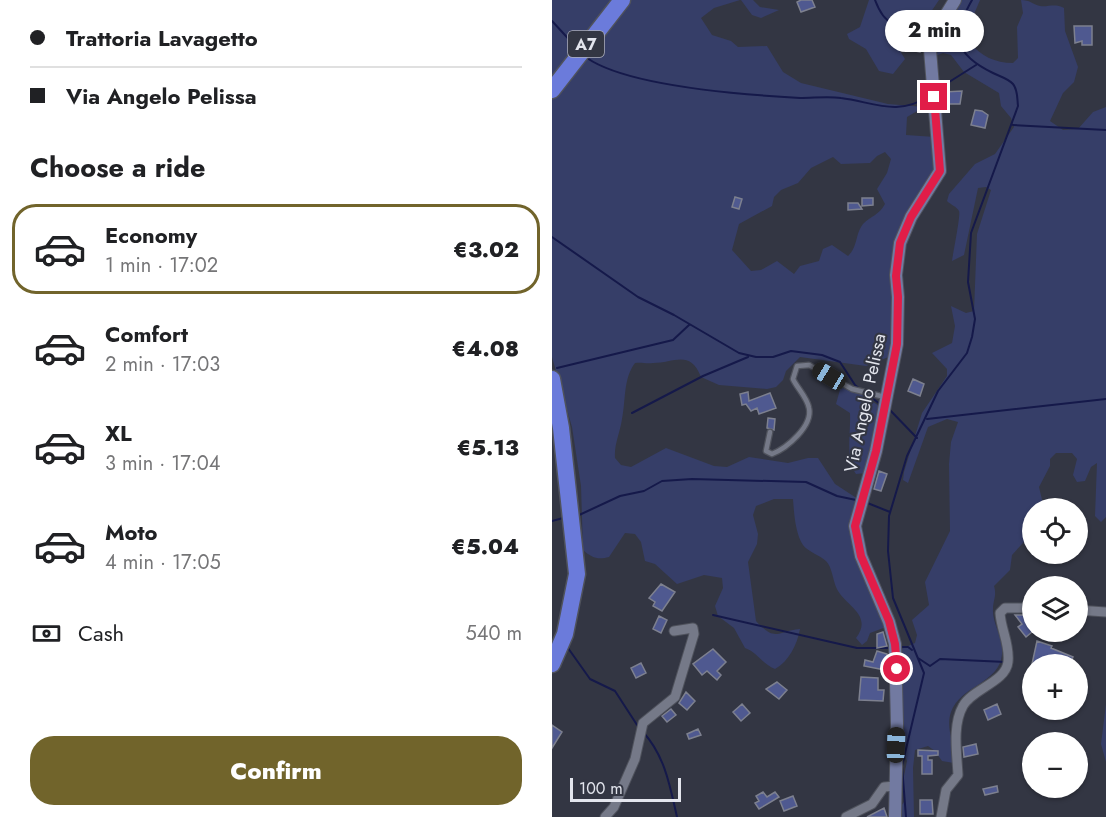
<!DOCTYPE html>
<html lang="en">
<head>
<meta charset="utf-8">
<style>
	:root { --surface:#fff; --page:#f2f2f2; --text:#202124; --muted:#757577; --line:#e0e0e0; --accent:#71642b }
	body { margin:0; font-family:Jost,sans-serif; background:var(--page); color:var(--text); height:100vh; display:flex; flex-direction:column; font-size:22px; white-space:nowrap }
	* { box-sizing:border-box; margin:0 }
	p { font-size:20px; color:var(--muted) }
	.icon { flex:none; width:33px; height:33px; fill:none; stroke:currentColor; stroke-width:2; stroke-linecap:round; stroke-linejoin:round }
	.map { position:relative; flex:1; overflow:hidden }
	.details { display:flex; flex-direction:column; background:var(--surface); width:552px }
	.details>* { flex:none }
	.guide { display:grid; align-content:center; height:132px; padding:0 30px; background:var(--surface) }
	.buttons { position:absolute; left:470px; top:498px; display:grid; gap:12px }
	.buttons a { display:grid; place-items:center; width:66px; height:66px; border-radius:50%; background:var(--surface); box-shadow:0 2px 4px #0004; font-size:30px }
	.scale { position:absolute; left:18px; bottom:15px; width:111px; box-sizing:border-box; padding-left:6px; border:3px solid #e3e5ed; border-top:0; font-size:16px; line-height:21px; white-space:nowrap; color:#e3e5ed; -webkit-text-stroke:4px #333643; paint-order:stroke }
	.end { position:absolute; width:27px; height:27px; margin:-14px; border:8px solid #e11d48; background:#fff; box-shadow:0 0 0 3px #fff }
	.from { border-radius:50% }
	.bubble { position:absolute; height:42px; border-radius:21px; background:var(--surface); box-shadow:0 2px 4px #0004; font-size:20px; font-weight:800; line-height:42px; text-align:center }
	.car { position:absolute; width:18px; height:36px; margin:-18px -9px; border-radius:8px; box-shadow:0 0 4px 2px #0007; background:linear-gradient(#222 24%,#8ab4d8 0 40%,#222 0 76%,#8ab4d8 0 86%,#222 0) }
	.guide b { display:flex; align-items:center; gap:21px; height:57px; font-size:22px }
	.guide b+b { border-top:2px solid var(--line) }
	.guide i { width:15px; height:15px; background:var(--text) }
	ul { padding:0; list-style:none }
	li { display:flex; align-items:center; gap:18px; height:90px; margin:0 12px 9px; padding:0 18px; border:3px solid transparent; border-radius:24px }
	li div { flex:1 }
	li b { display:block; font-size:22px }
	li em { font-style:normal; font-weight:800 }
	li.selected { border-color:var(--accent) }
	li>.icon { width:54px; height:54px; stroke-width:1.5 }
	h2 { padding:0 30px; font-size:27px; line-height:72px }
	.pay { display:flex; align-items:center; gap:15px; height:66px; padding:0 30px; font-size:22px }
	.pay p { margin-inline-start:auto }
	.button { display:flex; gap:12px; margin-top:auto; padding:12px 30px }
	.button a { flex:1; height:69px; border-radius:24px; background:var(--accent); color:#fff; font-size:24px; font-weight:800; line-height:69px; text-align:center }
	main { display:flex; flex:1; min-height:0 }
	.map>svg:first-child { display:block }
</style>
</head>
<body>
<main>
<section class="details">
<div class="guide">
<b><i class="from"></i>Trattoria Lavagetto</b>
<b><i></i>Via Angelo Pelissa</b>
</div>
<h2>Choose a ride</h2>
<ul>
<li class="selected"><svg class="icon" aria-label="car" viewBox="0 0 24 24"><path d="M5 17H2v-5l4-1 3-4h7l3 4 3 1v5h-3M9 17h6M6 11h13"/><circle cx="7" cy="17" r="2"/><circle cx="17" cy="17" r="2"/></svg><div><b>Economy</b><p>1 min · 17:02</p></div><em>€3.02</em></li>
<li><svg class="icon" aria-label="car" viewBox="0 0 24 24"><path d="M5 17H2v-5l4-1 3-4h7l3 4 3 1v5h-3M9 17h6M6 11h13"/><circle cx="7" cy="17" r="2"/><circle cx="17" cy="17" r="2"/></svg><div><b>Comfort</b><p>2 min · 17:03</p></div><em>€4.08</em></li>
<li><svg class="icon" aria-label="car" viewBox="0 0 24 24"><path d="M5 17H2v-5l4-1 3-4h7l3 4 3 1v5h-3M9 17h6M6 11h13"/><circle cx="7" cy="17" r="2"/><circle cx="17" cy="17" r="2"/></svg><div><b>XL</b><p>3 min · 17:04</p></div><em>€5.13</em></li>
<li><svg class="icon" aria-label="car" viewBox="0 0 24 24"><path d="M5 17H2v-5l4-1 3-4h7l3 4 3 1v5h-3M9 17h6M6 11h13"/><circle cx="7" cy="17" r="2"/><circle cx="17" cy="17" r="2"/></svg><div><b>Moto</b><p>4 min · 17:05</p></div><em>€5.04</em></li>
</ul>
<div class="pay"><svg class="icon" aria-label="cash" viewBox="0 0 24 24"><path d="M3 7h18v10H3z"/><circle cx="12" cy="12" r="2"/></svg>Cash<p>540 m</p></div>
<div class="button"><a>Confirm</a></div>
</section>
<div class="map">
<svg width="554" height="817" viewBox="0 0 554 817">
	<rect width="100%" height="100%" fill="#333643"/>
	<path fill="#363e68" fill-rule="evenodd" d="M0,0H188L162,8L149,18L160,35L179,41L186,47L215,46L231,72L249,83L336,104L372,107L355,117L354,135L383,137L384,171L351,223L339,356L314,366L248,357L234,371L231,380L224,387L215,389L167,385L149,377C138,349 122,363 101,363C94,364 90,362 83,363C71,379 74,400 70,419C68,433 62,444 63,458L69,465L79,467L114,448L162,466L175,467L197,457L236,463L256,458H266L283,484L306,499L298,526L299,541L334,627L318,633L315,641L310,645L304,638C322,614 292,606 284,587C281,580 280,567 274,561C268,555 256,552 251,545C243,533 242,512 241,499H222L204,506L201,515L206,534L205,544L196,562L204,621C224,643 225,631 248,629C245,645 237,661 223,669C210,664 205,652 193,648L182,628L166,616L163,606L171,588L170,578L152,575L125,584L103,564L93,561L89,542L83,534L73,533L57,557C46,560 40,558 31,550L29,486L20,427L0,357ZM333,152L339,159L335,173L325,189L333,204C327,215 319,216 311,224C303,234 306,247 296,256L280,245L271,249L267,261L248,266L242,274L225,261L209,270L199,271L180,250L187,224L220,206L222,197L229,190L246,183L259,168L281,157L289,164L318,163L325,156Z
		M189,0H201L208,7L227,10L209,18L200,15Z
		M317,0H387L366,31C355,35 350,33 345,46L353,59L341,74L327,71L314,49L297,39L295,34L308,27Z
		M408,0H428L420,19L418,43C429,56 443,63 461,63L466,58L465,27L471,13L469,0C478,0 480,4 488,6C497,7 503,3 512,8L513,31L526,67L522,82L511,93L498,121L511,130L526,129L541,112L554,107V517L549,522L543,516L545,463L539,467L533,481L525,482L521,475L525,459L520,453H504L498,459V466L487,487L492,508H480V533L460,555L458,570L442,586C445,596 441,600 441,609C440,624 452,638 450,654C448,683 408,686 399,712C393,729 404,747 402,763L390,761L383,751L376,746L363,750L361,768L362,817H347V809L352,802V776L355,761L349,746V649L363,643L365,635L360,620L377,605L373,582L398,531L397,464L399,442L406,422L395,419L376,427L356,483L351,480L352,472L370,413L395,376V369L380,353L400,343L403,326L399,306L414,313L422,311L425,234L439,190L434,187L426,188L412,255L400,261C401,253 409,214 407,211C405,207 398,204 395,201L397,194L423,164L443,154L462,127L459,118L449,106L447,93L412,72L399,55L391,53L383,56L392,41L396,18Z
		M289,386L308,393L330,408L314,473L304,474C293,458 299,432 298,413L284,404Z
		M554,704V762L549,744Z"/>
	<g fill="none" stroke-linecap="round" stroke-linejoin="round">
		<path stroke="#15194a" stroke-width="2" d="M323,0C338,40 355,18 386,20
			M0,21L24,47
			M394,22L409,26
			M35,58C77,87 195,95 248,98C262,98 276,96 289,98C321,102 346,117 377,96
			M386,89L424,65
			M461,125L554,130
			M0,237L86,297L122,315L187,353L204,357H221L239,351L270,355L288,362L303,385L309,390
			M5,368L121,340L137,325
			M316,395L328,404
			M336,408L365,438
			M80,413L151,376L196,357
			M375,419L554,399
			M313,502L338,512
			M25,516L68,496L92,491L110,481L140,479L254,482L285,496L304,500
			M0,521L11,518
			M161,615L305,648H337
			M346,647H356L360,650
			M16,648L38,679L63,691L87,728
			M366,658L378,666L388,659L454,662
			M91,732C113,756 118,786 125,817
			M354,817L350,766L372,673L341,598L336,551L337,516L355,456L386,391L415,353L420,337L423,319L416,282L419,233L466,106C465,98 466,90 461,84C457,79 447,76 441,73C402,54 399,37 420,0"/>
	</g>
	<path fill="#4f5990" stroke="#7d808f" stroke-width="1.5" d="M249,0H260L263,7L249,12L245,2Z
		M522,26H540V45H530V41L523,43Z
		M360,36L371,38L368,52L350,48L351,42L358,44Z
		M410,91L408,104H393L392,92Z
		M423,110L430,111L436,115L433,128L419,125Z
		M183,197L190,199L187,209L180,207Z
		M310,198H321V205L310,206Z
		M296,203H306L310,209L296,210Z
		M361,379L372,384L368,396L356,391Z
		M196,392L197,401L218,393L224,408L207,414L205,408L199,411L194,404L190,405L188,394Z
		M216,418L223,419L222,430L215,428Z
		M327,471L335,474L329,491L322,489Z
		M109,584L123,592L110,611L101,606L103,602L97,598Z
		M463,615H471L480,625V632L474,637L466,627L470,624Z
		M107,616L115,620L109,633L101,629Z
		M331,632L335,646L325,648V634Z
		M485,641L500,646L499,648L521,657L518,664L501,658L500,664H480Z
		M161,649L174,662L165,671L169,675L165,680L155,671L150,675L141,664Z
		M325,651L335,654L333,670L312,666L313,660L321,662Z
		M89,663L94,673L84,678L79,668Z
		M309,677L326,678V690H332L331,701L307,700Z
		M225,682L235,690L227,699L214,689Z
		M134,692L143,701L135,710L127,703Z
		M190,704L198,713L189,721L181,712Z
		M445,704L449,714L436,720L432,710Z
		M119,709L124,715L115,722L110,716Z
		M0,725L10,732L0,748Z
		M146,729L149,735L137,739L135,734Z
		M424,744L426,754L412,757L411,747Z
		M366,750L386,751V755L376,756V760H380V774H370V756H366Z
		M445,786L446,792L433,795L431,789Z
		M482,788H507L504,796Z
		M211,792L215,797L223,792L227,797L207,809L203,803L207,801L204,796Z
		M241,796L245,806L232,811L228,801Z
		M368,800H380L381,814H368Z
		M332,808L335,817H315Z"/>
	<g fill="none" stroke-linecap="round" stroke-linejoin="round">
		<g stroke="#4f525c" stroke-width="7">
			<path id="lane" d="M218,432L214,451L220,454C235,448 261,426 257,408C255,397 245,388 241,379L245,366L257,365L300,389L333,397"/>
		</g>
		<g stroke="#4f525c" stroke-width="11">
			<path id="street" d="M525,610L554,612
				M53,817L62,807L83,759L91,723L123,697L142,634L141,628L122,631
				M294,817L320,804L332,787L343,786
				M389,817L394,790L406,775C405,754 400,725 411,706C420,689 454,682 456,662C458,644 449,630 448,613L453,608H480"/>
		</g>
		<g stroke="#4f525c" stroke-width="14">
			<path id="secondary" d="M343,817L345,724L343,644L337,622L309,556L303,526L324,451L345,344L346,297L344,275L348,243L359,217L388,171L378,50L384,31L403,0"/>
		</g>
		<g stroke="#4f525c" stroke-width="19">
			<path id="highway" d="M0,90L70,0
				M0,379L9,428L25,574L13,634L0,664"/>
		</g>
		<use href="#lane" stroke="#757988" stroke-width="4.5"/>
		<use href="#street" stroke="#757988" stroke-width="9"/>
		<use href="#secondary" stroke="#727aa1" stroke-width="12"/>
		<use href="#highway" stroke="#6b7bdb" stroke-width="16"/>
	</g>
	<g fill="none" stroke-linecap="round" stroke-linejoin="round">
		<path stroke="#e11d48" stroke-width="8" d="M345,669L343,644L337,621L309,556L303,526L324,451L345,344L346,297L344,276L348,243L359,217L388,171L382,97"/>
	</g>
	<g text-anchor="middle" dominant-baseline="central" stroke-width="4.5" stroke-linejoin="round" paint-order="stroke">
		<rect fill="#333643" stroke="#aeb0ba" stroke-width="1.5" x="16" y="31" width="36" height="26" rx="4.5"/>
		<g font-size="16" font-weight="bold" fill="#e3e5ed">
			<text x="34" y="44">A7</text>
		</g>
		<g font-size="18" fill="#e3e5ed" stroke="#333643">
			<text transform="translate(313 403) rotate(-78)">Via Angelo Pelissa</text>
		</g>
	</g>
</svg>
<div class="buttons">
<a><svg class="icon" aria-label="locate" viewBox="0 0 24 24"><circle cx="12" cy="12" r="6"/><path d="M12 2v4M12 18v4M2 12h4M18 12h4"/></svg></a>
<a><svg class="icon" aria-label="layers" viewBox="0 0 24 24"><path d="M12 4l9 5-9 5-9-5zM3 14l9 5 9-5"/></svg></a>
<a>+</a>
<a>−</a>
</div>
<div class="scale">100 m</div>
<i class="end from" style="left:345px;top:669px"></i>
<i class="end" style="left:382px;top:97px"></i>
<div class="bubble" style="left:333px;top:10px;width:99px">2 min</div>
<i class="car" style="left:277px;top:376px;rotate:301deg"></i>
<i class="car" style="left:344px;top:745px;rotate:2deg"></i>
</div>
</main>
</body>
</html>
